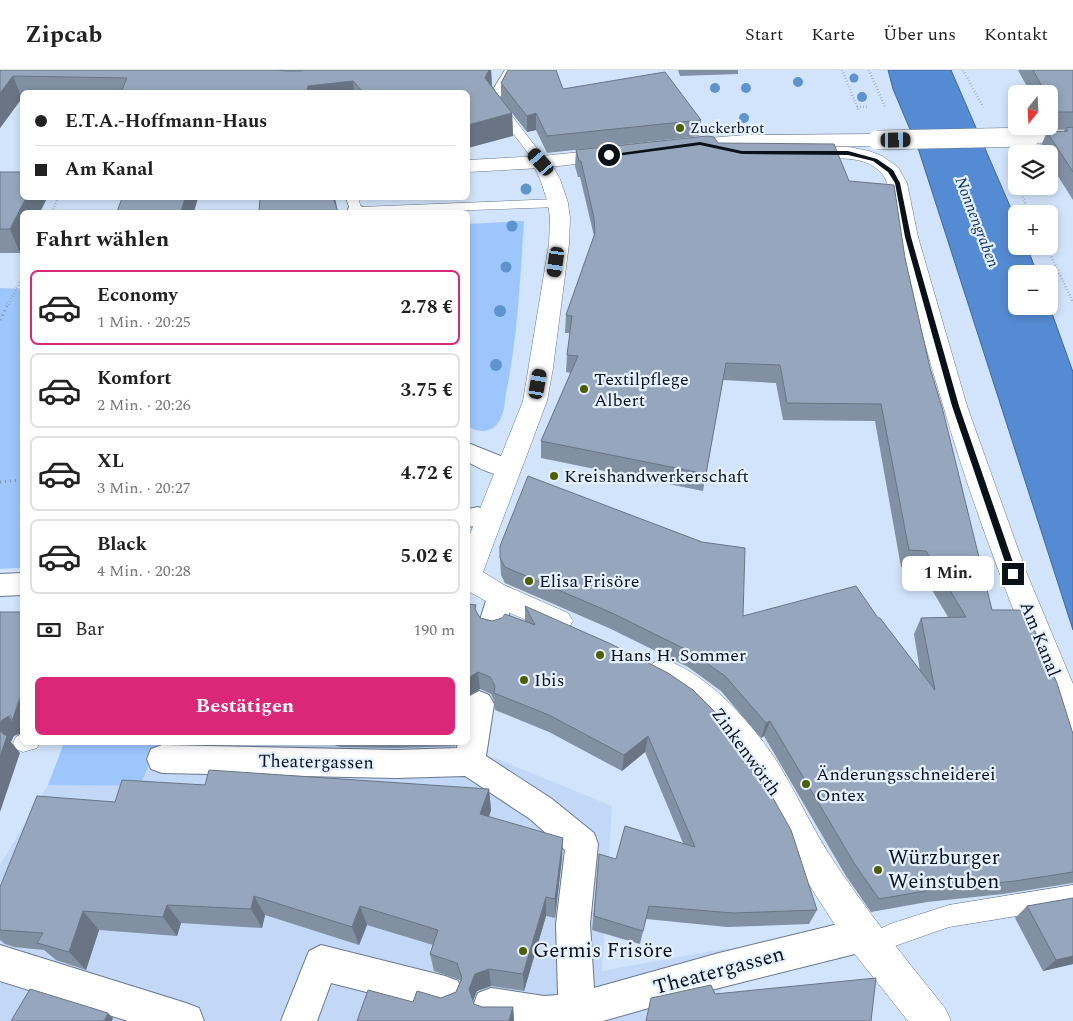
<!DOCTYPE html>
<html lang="de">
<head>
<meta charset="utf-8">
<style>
	:root { --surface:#fff; --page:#f2f2f2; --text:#222; --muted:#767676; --line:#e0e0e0; --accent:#db2777 }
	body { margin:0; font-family:Spectral,serif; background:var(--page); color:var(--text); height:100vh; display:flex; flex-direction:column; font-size:19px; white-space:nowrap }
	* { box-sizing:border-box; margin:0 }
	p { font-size:16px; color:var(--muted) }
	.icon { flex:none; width:28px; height:28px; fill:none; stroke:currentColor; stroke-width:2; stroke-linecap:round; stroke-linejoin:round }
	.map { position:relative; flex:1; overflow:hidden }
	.sheet { position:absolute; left:20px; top:140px; width:450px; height:535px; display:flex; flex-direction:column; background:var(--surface); border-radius:8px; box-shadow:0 2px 8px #0003 }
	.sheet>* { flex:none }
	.banner { position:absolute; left:20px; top:20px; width:450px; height:110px; border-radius:8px; box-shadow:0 2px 8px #0003; display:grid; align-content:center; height:110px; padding:0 15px; background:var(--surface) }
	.needle { width:32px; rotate:198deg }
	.tools { position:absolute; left:1008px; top:15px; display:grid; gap:10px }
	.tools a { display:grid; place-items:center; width:50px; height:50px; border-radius:8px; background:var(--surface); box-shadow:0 2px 8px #0003; font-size:25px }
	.end { position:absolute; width:22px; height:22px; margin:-11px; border:6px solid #0b1119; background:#fff; box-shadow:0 0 0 2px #fff }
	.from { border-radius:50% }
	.bubble { position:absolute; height:35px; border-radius:8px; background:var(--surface); box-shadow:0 2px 8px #0003; font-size:16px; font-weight:700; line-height:35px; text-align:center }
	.car { position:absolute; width:15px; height:30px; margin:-15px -8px; border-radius:6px; box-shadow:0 0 4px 1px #0007; background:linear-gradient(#222 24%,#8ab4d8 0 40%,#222 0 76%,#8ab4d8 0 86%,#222 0) }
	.banner b { display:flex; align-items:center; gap:18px; height:48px; font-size:19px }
	.banner b+b { border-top:1px solid var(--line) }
	.banner i { width:12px; height:12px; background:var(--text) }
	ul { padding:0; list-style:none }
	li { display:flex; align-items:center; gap:15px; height:75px; margin:0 10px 8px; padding:0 5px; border:2px solid var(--line); border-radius:8px }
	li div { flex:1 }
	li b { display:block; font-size:19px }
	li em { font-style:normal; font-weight:700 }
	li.on { border-color:var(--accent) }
	li>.icon { width:45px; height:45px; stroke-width:1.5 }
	h2 { padding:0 15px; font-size:22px; line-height:60px }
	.pay { display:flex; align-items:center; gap:12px; height:55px; padding:0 15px; font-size:19px }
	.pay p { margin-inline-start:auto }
	.button { display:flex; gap:10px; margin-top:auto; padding:10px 15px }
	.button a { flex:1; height:58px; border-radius:8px; background:var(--accent); color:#fff; font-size:20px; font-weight:700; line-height:58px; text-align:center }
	header { display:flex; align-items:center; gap:30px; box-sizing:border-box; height:70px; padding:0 25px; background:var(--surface); border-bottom:1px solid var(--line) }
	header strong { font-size:24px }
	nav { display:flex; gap:28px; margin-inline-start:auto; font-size:18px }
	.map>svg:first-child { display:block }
</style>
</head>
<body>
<header>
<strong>Zipcab</strong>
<nav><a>Start</a><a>Karte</a><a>Über uns</a><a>Kontakt</a></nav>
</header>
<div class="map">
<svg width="1073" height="951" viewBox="0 0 1073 951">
	<rect width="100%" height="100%" fill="#d2e4fb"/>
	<path fill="#c2d8f6" d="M158,673H458L612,736L602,901L729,878L716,944L733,951H0V795L48,715L140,716Z"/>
	<path fill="#9dc6fd" d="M524,151C520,209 518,267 506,323C505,332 504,346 498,353C491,363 477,363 468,356V154Z
		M0,218L22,219V498L0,499Z
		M64,673H158L140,716L48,715Z"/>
	<path fill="#558bd3" stroke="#3f669b" d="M888,0H951L1016,150V176H1027L1037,204H1016V236L1049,235L1073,302V560L919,81L893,19Z"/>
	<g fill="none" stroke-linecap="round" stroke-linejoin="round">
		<g stroke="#68788d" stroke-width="1">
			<path id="service" d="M505,0H515L499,29L545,89L547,92L545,95H537L487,29Z
				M346,128H358L361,137L558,129L564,133L558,137L415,142H351Z
				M22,664V672H40L37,678L23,682L16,679L13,673L16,667Z
				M1073,815V837L949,857L895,876L870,888L862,884L858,876L862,868L890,854L949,835Z"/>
		</g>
		<g stroke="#68788d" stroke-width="2">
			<path id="pedestrian" d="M356,135L363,137L367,142H347L349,137Z
				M468,373L518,393L521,399L518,405C502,410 482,400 468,392Z
				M478,437L487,440L491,447L487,454L468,457V439Z
				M22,503V525L0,526V504Z
				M500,515L510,518L514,526L506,556L502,564L492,567L482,564L478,556L490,518Z
				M479,621L489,625L494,634L486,686L552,729L594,763L598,774L590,854L594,918L719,883L863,848L875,853L880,865L875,877L863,882L719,918L603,951H484L478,949L473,936L478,923L491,918L544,926L558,925L556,854L565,780L530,749L465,706L396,708L162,703L151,699L147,689L151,679L162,675L396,680L457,678L458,672H468V627Z
				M0,875L186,933L199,938L204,951H128L0,911Z
				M321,875L445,906L458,911L463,924L458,937L445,942L331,913L317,951H281L309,881Z"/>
		</g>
		<g stroke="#68788d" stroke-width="1">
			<path id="minor" d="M800,77H849L869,81L882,86L898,97L907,113L918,167L967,336L1027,504L1073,614V665L1062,661L1057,651C1016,547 974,443 943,335C926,280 911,223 898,167C894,153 891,115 883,105C862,78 821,94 793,87L791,83L793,79Z
				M541,86L548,88L560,109L568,133L570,148L569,174L553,298L547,331L483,502L504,515L568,543L573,551L568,559L558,563L498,538L468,521V469L523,331L549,174L550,148L548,133L540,109L532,92L534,88Z
				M664,589C712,606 760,661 785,705C800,731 813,759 829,784C864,838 905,888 945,938L951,951H908L850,878L804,807L760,724L729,678L698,641L653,611L649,602L653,593Z"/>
		</g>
		<g stroke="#68788d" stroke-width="1">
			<path id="tertiary" d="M1073,60V72L1030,73L1023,71L1021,67L1023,63L1030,61Z
				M877,64L884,66L886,70L884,74L877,76L746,77L682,82L675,80L673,76L675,72L682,70L746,65Z
				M612,79L619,81L621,85L619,89L541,98L468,102V90L541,86Z"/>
		</g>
		<path stroke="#828fa0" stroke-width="2.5" stroke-dasharray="0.5 2.5" stroke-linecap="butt" d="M842,0L859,41
			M869,0L885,37
			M963,0L983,37
			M857,37H869
			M1011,100L1016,112
			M1018,116L1030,144
			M52,142L58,128
			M1046,176L1073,232
			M1031,201L1059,204
			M7,237L22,208"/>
		<path stroke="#828fa0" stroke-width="3" stroke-dasharray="1 4" stroke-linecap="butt" d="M0,250L7,236
			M0,412L22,410"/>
		<use href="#service" fill="#fff" fill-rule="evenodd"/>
		<use href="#pedestrian" fill="#fff" fill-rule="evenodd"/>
		<use href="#minor" fill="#fff" fill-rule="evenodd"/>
		<use href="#tertiary" fill="#fff" fill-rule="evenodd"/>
		<g stroke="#68788d" stroke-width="20" stroke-linecap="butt">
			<path id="tertiary-bridge" d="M877,70L1030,67"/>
		</g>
		<use href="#tertiary-bridge" stroke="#fff" stroke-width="19"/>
	</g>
	<g fill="#5e94cd">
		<circle cx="854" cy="8" r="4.5"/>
		<circle cx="798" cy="12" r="5"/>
		<circle cx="715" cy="18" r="5"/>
		<circle cx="746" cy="18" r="5"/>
		<circle cx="862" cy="27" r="5"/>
		<circle cx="744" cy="48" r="5"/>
		<circle cx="526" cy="119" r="5.5"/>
		<circle cx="512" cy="156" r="5.5"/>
		<circle cx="506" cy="197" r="5.5"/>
		<circle cx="500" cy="241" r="6"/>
		<circle cx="496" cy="295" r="6"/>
	</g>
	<path fill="#8190a3" d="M0,0H491L492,16L501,29V13L563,19L701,50L699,66L547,83L536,60L527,62L512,43L513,66L468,22H22V28L0,58Z
		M678,0H738V4L680,6Z
		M1018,0H1073V130L1049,92V84H1044L1040,78L1047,62L1064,61L1065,59H1050L1049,56V24H1031Z
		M718,73L849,111L905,188L930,298L992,540L1073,664V813L1003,824L927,832L871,842L846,806L764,666L761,668L721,621L688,597L611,559L505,513L501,505L500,488L743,546L878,548L920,601L914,564L921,548L948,547L919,498L901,497L875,351L783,350L776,313L723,310L703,421L541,388V371L571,303L566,302L567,285L570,263H565L566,245L594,166L580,107H578L575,96L576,80Z
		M0,102L22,128H47L40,142H22L20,183H0Z
		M525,536L817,840L809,854L727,857L646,849L640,874L592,860L599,784L616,789L683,773L645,682L622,701L549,662L495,640L494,631L491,624L480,619L468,626L476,541L480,548L492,551L525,552Z
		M322,672H456L455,676L396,678L341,677Z
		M205,715L489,719L491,740L489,747L562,788L555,848L546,846L524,921L491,916L477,921L473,931L474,934L482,937H513L514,951H357L413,932L441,928L456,922L460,912V910L434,901L430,884L433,875L367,855L359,875L265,845L262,858L181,853L177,866L99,860L86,900L56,890L44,880L14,877L5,874L0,870V817L115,732Z
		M1073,828V894L1043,901L1015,848L1027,836Z"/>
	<path fill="#697584" d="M489,0H491L492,18L485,8Z
		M13,6L22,28L0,58V23Z
		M353,11L354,22H307L308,16Z
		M512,43L513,66L468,78V55Z
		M536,43V60L527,62V46Z
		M26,128H47L40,142H22V178L20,183L10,159Z
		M185,128H198L194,142H181Z
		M333,128H335L338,142Z
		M478,602L480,619L468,626V608Z
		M22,622V668L19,664L14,666L11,672L20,683L0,742V687L2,663L0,660V653L2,650L9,646L12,651Z
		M770,651L764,666L761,668L766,653Z
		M648,666L645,682L622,701L624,685Z
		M489,719L491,740L482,765L480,744Z
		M563,768L562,788L555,848V829Z
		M254,826L265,845L262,858L251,839Z
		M546,827V846L524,921L523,904Z
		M167,835L181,853L177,866L163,847Z
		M360,836L367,855L359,875L352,857Z
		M83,841L99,860L86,900L69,882Z
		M1073,886V894L1043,901L1056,890Z
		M489,899L491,916L477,921L471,935L469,919L475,904Z
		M513,937L514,951H509Z
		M108,943L113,948L112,951H104Z"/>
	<path fill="#96a7bd" stroke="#697584" d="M0,0H278L285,1H301L303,0H489L485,8L512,43L468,55V22H363L353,11L308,16L307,22H121L127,8L13,6L0,23Z
		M508,0H556L563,19L665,2L701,50L547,66L536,43L527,46L501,13Z
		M1033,0H1073V42H1057L1049,28V24H1046Z
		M1073,57V102L1047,62L1068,61L1066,58Z
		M707,66L714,67L718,73L834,74L849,111L894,115L905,188L930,298L943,341L992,540H1026L1057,613L1073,664V802L1015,811L936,819L879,829L854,793L770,651L766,653L725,606L691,582L612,543L505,497L500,488V476L528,406L702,472L745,478L743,546L856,516L878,548H880L935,620L921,548L966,547L926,481L909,480L881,334L787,333L780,295L726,293L706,404L541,371L578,286L567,285L572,246L566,245L595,163L594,148L581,91H579L576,80Z
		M0,102H22V128H26L10,159H0Z
		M122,128H185L181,142H117Z
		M260,128H335H333L338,142H259Z
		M468,534L476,535L475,539L480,548L492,551L502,548L505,544L535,555L525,536L611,574L668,603L693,620L718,645L748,684L791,760L817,840L733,843L649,836L643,861L594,846L599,784L616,789L625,756L695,777L648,666L624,685L549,645L494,623L495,616L490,607L478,602L468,608Z
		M0,542H22V622L11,654V646H9L2,650L0,653Z
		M0,660L2,663L7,666L0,687Z
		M209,700L489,719L480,744L563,768L555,829L546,827L523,904L489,899L475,904L469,919L474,934L482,937H513L509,951H357L368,920L413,932L417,921L441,928L456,922L462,908L457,893L430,884L438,860L360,836L352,857L254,826L251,839L167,835L163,847L83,841L69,882L37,873L43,863L0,860V817L37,726L115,732L122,710L205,715Z
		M1073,828V886L1056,890L1027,836Z
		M876,908L871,951H646L651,928L711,915L715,924Z
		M30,919L108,943L104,951H11Z"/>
	<path fill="#0b1119" d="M700,72L742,81H848L877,89L893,100L900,113L911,167L959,336L1017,504L1016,506L1013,507L1009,504L952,336L905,167L895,113L888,102L873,91L848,85L742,84L700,75L609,87L606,85Z"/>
	<g fill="#4e5f03" stroke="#e5f0fe" stroke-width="2">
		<circle cx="680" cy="58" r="5"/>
		<circle cx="584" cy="319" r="5"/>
		<circle cx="554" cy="406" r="5"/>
		<circle cx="529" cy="511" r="5"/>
		<circle cx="600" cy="585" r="5"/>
		<circle cx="524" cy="610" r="5"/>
		<circle cx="806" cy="714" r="5"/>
		<circle cx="878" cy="800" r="5"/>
		<circle cx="523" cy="881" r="5"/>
	</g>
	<g text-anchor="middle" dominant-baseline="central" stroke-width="4.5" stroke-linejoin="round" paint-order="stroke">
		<g font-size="15" fill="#0b1119" stroke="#e5f0fe" text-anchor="start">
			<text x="690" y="58">Zuckerbrot</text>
		</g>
		<g font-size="16" font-style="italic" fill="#082e5c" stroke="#e5f0fe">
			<text transform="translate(977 152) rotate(69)">Nonnengraben</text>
		</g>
		<g font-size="18" fill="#0b1119" stroke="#e5f0fe" text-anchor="start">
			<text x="594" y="309">Textilpflege<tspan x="594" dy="21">Albert</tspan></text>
			<text x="564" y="406">Kreishandwerkerschaft</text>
			<text x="539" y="511">Elisa Frisöre</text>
			<text x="610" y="585">Hans H. Sommer</text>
			<text x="534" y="610">Ibis</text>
			<text x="816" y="704">Änderungsschneiderei<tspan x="816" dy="21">Ontex</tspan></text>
		</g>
		<g font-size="18" fill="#0b1119" stroke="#e5f0fe">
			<text transform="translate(1040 569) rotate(68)">Am Kanal</text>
			<text transform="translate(746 682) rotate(54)">Zinkenwörth</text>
			<text transform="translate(316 692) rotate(1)">Theatergassen</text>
		</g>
		<g font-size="21" fill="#0b1119" stroke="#e5f0fe" text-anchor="start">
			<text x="888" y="788">Würzburger<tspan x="888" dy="24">Weinstuben</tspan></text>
			<text x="533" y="881">Germis Frisöre</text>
		</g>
		<g font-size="21" fill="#0b1119" stroke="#e5f0fe">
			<text transform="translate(719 901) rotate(-15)">Theatergassen</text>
		</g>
	</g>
</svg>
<div class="tools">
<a><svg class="needle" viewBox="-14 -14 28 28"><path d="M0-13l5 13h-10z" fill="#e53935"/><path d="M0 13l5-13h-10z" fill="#767676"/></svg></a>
<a><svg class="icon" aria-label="layers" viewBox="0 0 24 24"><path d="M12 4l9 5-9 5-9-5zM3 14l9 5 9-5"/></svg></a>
<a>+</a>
<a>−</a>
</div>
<i class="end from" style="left:609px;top:85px"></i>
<i class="end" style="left:1013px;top:504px"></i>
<div class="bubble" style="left:902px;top:486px;width:92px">1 Min.</div>
<i class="car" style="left:896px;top:70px;rotate:89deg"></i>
<i class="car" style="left:541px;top:92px;rotate:319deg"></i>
<i class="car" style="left:556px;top:192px;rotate:188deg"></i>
<i class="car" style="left:538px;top:314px;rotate:10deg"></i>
<div class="banner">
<b><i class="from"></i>E.T.A.-Hoffmann-Haus</b>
<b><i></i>Am Kanal</b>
</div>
<section class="sheet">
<h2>Fahrt wählen</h2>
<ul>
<li class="on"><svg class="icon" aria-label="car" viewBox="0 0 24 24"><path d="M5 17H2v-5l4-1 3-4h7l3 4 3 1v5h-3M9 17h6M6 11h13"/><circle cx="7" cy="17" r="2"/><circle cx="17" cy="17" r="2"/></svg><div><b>Economy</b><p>1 Min. · 20:25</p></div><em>2.78 €</em></li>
<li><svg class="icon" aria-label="car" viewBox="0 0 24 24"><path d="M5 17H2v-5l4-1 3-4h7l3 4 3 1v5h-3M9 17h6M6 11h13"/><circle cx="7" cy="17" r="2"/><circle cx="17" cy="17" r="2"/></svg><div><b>Komfort</b><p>2 Min. · 20:26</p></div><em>3.75 €</em></li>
<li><svg class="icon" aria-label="car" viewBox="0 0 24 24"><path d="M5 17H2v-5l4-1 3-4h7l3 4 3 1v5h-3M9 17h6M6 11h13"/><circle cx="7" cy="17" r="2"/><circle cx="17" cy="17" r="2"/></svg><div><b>XL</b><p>3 Min. · 20:27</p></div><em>4.72 €</em></li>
<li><svg class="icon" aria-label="car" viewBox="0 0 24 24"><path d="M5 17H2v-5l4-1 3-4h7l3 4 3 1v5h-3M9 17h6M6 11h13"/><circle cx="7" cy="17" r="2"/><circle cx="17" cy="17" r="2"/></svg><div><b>Black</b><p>4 Min. · 20:28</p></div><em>5.02 €</em></li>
</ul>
<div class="pay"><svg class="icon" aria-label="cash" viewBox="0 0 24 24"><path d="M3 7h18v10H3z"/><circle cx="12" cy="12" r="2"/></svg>Bar<p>190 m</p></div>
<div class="button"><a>Bestätigen</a></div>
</section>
</div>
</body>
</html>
